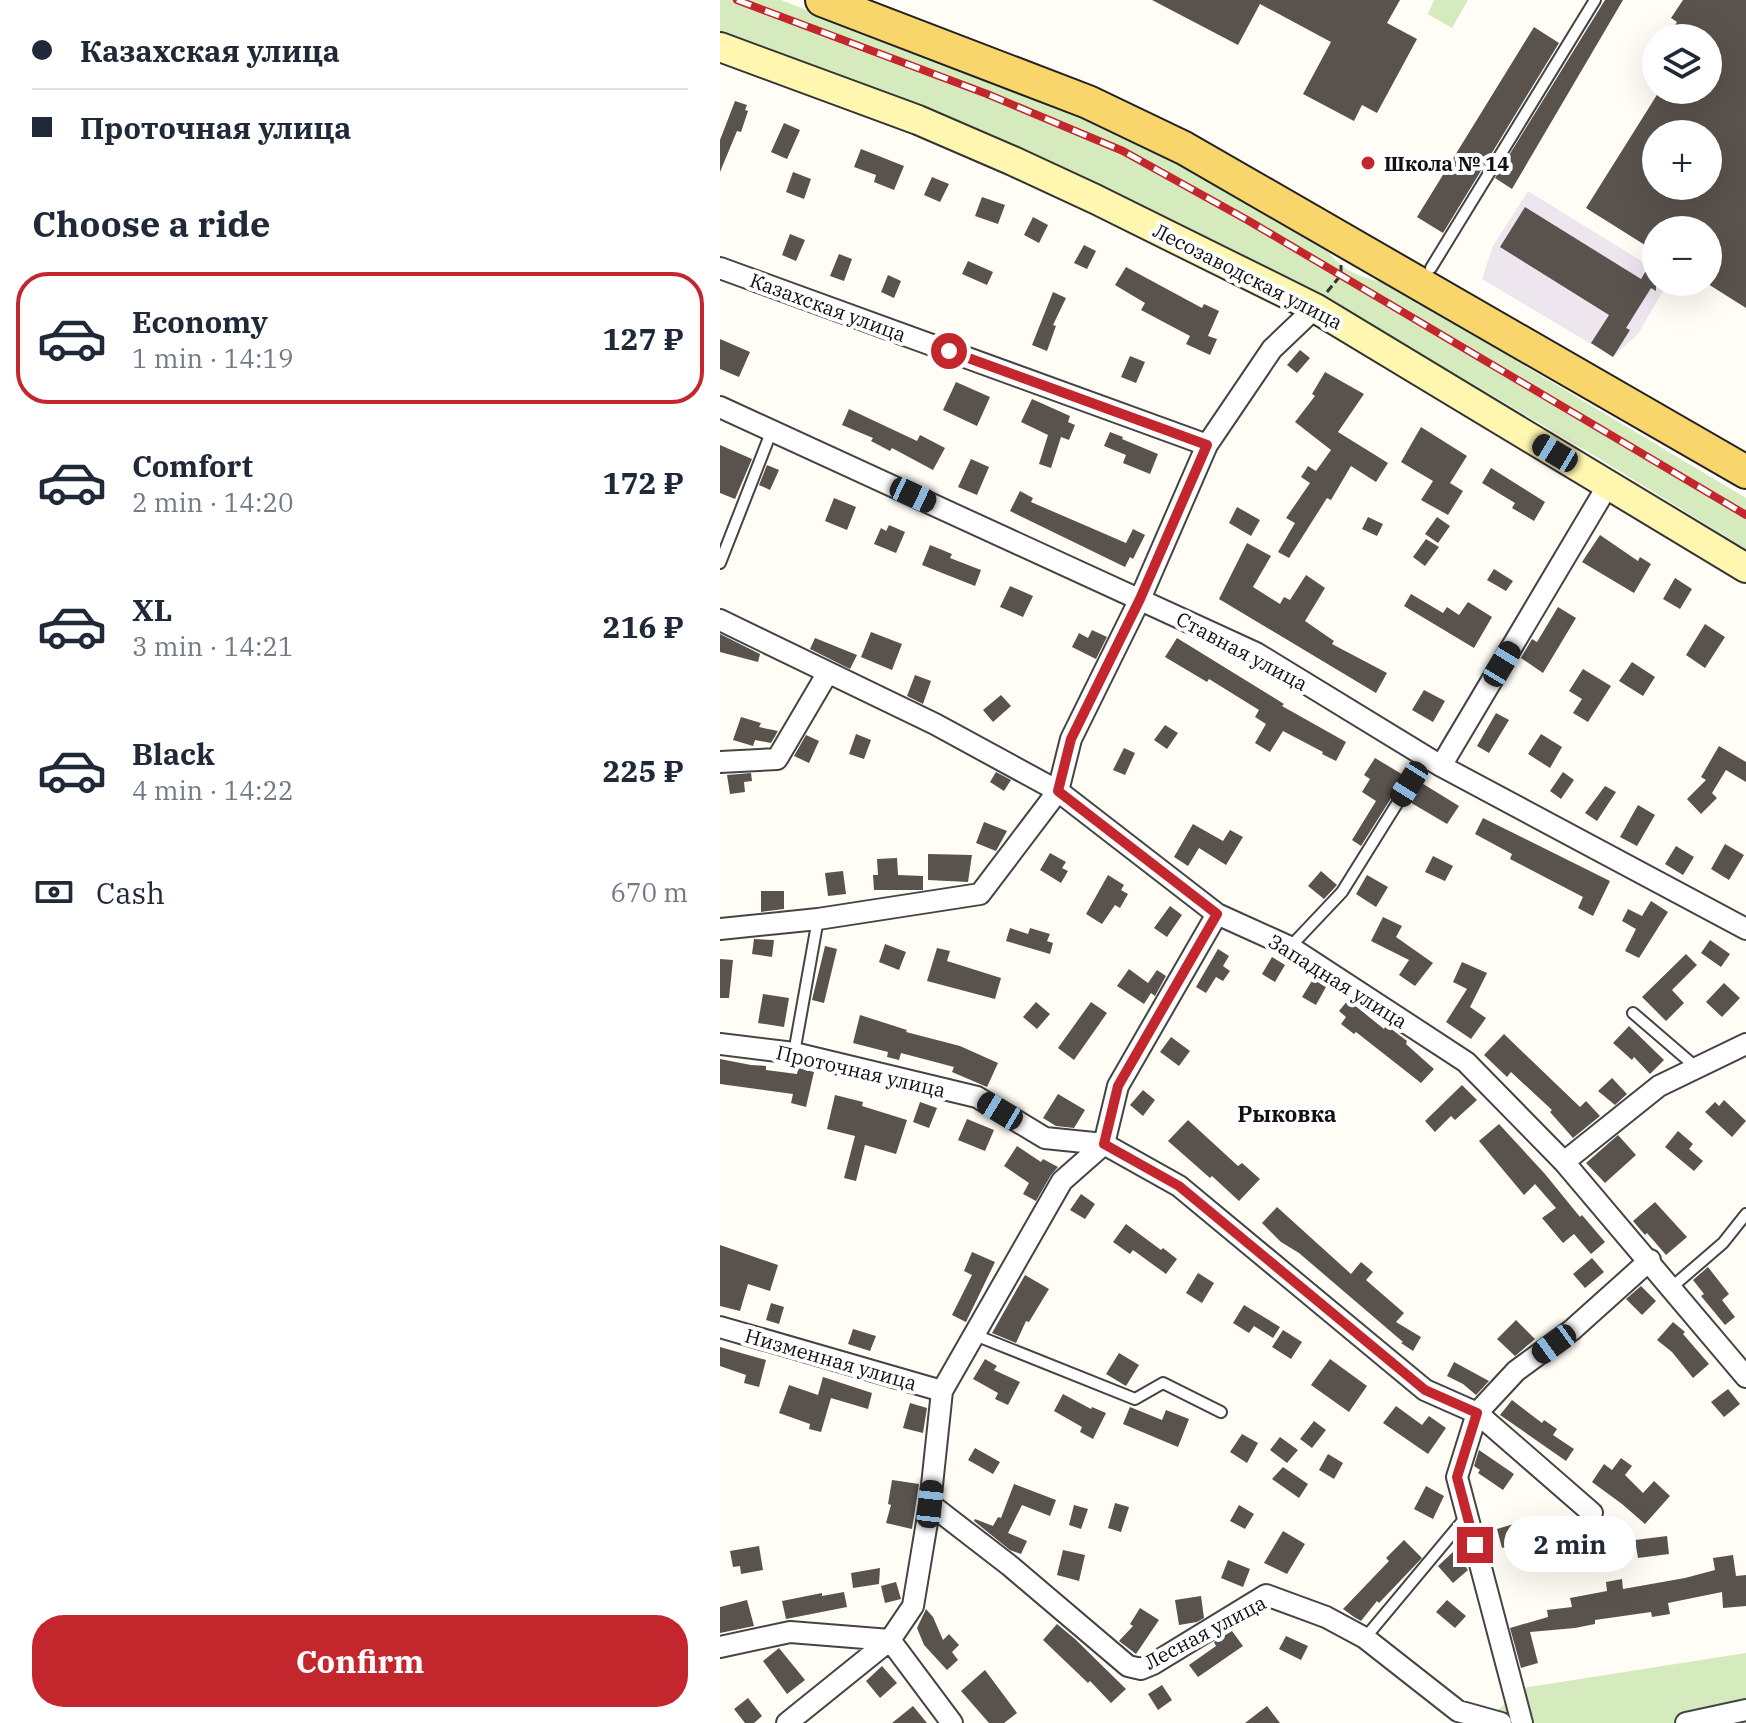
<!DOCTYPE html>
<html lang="en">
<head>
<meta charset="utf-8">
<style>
	:root { --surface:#fff; --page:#f2f2f3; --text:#1f2937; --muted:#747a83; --line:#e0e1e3; --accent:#c4262e }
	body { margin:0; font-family:"IBM Plex Serif",serif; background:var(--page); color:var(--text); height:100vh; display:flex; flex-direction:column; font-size:30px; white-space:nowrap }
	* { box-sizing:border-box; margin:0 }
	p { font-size:26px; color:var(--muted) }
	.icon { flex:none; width:44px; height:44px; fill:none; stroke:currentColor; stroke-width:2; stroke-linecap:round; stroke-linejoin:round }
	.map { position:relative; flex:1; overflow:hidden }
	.drawer { display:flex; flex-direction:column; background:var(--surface); width:720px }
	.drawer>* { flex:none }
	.banner { display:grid; align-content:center; height:176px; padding:0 32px; background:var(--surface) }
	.buttons { position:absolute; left:922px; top:24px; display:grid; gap:16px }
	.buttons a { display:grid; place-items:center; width:80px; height:80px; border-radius:50%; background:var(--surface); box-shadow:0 8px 32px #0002; font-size:40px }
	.end { position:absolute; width:36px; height:36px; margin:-18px; border:10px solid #c4262e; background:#fff; box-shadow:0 0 0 4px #fff }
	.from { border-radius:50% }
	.bubble { position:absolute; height:56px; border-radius:28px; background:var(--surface); box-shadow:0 8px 32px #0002; font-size:26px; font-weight:700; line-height:56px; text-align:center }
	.car { position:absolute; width:24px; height:48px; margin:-24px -12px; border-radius:10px; box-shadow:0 0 6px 2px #0007; background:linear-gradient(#222 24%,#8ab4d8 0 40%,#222 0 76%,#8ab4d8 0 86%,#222 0) }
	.banner b { display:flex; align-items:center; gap:28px; height:76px; font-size:30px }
	.banner b+b { border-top:2px solid var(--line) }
	.banner i { width:20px; height:20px; background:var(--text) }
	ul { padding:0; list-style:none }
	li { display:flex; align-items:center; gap:24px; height:132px; margin:0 16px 12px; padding:0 16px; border:4px solid transparent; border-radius:32px }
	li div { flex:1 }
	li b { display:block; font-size:30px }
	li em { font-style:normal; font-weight:700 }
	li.selected { border-color:var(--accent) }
	li>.icon { width:72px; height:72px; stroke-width:1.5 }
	h2 { padding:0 32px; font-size:36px; line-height:96px }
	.pay { display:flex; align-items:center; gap:20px; height:88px; padding:0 32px; font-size:30px }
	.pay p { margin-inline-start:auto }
	.action { display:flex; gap:16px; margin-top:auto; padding:16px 32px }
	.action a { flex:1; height:92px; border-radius:32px; background:var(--accent); color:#fff; font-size:32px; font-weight:700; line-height:92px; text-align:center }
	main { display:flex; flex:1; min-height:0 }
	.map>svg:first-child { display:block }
</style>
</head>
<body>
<main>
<section class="drawer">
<div class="banner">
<b><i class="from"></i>Казахская улица</b>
<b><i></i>Проточная улица</b>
</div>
<h2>Choose a ride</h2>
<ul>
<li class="selected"><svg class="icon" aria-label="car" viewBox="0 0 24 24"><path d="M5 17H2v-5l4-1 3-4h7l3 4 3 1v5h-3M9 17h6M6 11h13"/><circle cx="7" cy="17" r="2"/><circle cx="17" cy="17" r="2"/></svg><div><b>Economy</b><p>1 min · 14:19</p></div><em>127 ₽</em></li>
<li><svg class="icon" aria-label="car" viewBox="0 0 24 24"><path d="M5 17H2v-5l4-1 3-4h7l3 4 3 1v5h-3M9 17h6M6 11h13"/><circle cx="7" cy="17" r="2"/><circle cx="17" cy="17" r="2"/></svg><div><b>Comfort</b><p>2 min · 14:20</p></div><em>172 ₽</em></li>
<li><svg class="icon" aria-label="car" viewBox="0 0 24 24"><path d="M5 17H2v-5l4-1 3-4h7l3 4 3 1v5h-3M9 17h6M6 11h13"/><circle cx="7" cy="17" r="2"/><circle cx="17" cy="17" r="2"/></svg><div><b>XL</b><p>3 min · 14:21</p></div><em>216 ₽</em></li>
<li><svg class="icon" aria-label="car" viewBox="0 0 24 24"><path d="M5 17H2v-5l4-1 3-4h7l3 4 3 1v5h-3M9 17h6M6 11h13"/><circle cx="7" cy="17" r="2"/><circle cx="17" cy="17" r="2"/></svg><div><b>Black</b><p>4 min · 14:22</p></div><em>225 ₽</em></li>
</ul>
<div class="pay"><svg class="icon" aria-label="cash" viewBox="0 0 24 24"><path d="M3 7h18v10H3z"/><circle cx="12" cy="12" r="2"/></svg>Cash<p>670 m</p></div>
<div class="action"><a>Confirm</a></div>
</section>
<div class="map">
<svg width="1026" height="1723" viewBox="0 0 1026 1723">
	<rect width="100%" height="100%" fill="#fffdf5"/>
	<path fill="#eee6ef" d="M808,191L936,270V282H948L918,334L893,357L762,279L773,246Z"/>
	<path fill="#d5ebbd" d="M0,0H61L381,124L440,150L609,253C624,272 643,278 666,283L1026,498V549L870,453L610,300L380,185L214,114L0,33Z
		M714,0H748L732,28L708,14Z
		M1026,1653V1723H764L802,1688Z"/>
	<path fill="#5a524d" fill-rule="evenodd" d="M432,0H680L667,23L697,39L657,113L642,105L634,121L583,94L611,42L540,4L518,45Z
		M885,0H903L792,189L775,178Z
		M963,0H1026V308L988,284V230H936V252L866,208L940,90H988V38H947L957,22L951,18ZM936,134H988V186H936Z
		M814,27L839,43L723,233L697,217Z
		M15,101L27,105L25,110L28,111L21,132L17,131L0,172V140Z
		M64,123L80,130L67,159L51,152Z
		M141,149L184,166L174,190L154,182L156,175L134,167Z
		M73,172L91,179L84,199L66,192Z
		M212,177L229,184L220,202L204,195Z
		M262,197L285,205L278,224L255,216Z
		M805,207L921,279L936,254V291L931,288L906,328L910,330L893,357L871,343L889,315L780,247Z
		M313,217L328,225L319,243L304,235Z
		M70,234L85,240L76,261L62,255Z
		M364,245L376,251L367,269L354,263Z
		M119,254L132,259L124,281L110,276Z
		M248,261L273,272L267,285L242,274Z
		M406,267L482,308L484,304L499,311L488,336L497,339L490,355L466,344L470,336L421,310L425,303L395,285Z
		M168,275L181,281L174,298L161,292Z
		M333,292L346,298L333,325L336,326L327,351L312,345Z
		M0,339L30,352L19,377L0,369Z
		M580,350L590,358L577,373L567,365Z
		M410,356L425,362L416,383L401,377Z
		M605,372L644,394L618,432L668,463L656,482L631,466L611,500L607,498L569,558L558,552L575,523L566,518L590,483L581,477L588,466L596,471L611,450L575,422L595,396L592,394Z
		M236,382L270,397L257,426L223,410Z
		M312,399L350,416L348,422L355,425L349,440L341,437L331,468L319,464L328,435L301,422Z
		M129,409L197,441L200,435L225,448L213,470L172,448L170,451L151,441L153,438L122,425Z
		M701,427L747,456L730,483L743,491L728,515L701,500L713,481L681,462Z
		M390,432L403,437L402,439L438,454L430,474L403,463L406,455L384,446Z
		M0,445L32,459L15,499L0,493Z
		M251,459L269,467L257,495L238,487Z
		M47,465L59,470L50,490L39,485Z
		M771,468L825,502L814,521L792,508L795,503L762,483Z
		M300,491L313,498L311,502L406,543L413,529L425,535L413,559L410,557L405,567L290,511Z
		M114,498L136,507L127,530L105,521Z
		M517,507L540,520L531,536L509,523Z
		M648,517L663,524L657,536L642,529Z
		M717,517L730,526L718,543L705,534Z
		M169,525L185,532L176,553L154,544L161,528L166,531Z
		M880,535L918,561L920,557L931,564L914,593L862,562Z
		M706,539L719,547L705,566L693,557Z
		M527,543L551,556L533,587L560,604L564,597L570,600L586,575L605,588L585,621L614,641L612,644L667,673L656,693L499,599Z
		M210,545L232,554L230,558L261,570L255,586L202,565Z
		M774,569L793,581L786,591L767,580Z
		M955,578L972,589L960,609L943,599Z
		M290,586L313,596L303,617L280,607Z
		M691,594L723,613L727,607L739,615L748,602L772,617L754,648L684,606Z
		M838,607L856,618L823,673L801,658L812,639L817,642Z
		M985,624L1005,637L985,668L966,655Z
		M372,630L387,637L376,659L352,647L359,633L368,638Z
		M151,632L182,644L172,670L141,657Z
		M0,634L40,654L38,662L0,652Z
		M95,638L137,655L130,669L90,649Z
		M457,638L564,704L562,706L626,742L616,761L602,754L603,752L563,731L550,752L535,743L546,724L535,717L539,710L489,679L487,682L445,657Z
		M912,662L935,677L923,696L899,681Z
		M863,669L891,686L868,722L853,713L862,699L849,691Z
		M195,675L211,681L203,704L187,696Z
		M704,690L725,701L713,722L692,710Z
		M281,695L291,706L273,722L263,710Z
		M776,713L789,720L769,753L757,746Z
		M21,717L41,723L39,727L58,731L51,743L35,740L33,746L13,740Z
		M445,725L458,733L447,749L434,740Z
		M136,734L151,740L144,759L129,754Z
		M821,734L842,747L830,768L808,754Z
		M86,735L99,741L89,763L74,756Z
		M999,746L1026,762V782L1006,770L992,793L997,798L981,814L967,799L986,780L981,777Z
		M404,748L415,753L405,775L393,770Z
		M655,758L685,776L641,846L632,840L656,801L642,792L650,779L644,775Z
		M276,772L291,780L284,791L270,782Z
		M843,772L854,780L841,799L830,791Z
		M31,773L32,781L24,782L25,792L10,794L7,775Z
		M700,782L739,806L727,824L688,801Z
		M885,786L896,792L877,821L865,813Z
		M918,805L935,815L917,846L900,837Z
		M763,818L890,881L873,916L858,908L863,897L790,859L792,854L755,834Z
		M264,822L287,831L276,851L256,843Z
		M473,824L503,841L510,830L523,837L506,865L479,848L468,866L454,857Z
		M1005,844L1024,855L1009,880L991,869Z
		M956,846L974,857L963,875L945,864Z
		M330,853L346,862L342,868L348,871L341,883L320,870Z
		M208,854L252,855L248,882L208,880Z
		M713,856L733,866L725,881L705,872Z
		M177,858L178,875L203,876V890H154L153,875H158L157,859Z
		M123,871L126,894L108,896L105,873Z
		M601,871L617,885L604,899L588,886Z
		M388,875L404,885L401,890L408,894L400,908L395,905L382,924L366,914Z
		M647,875L668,887L656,907L636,894Z
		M41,891H64V909L41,912Z
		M931,901L948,912L919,958L905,951L916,929L902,921L908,909L922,916Z
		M450,906L462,915L447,937L434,928Z
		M663,917L682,926L676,937L713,963L695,986L679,975L689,960L651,941Z
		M290,928L308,934L310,928L330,934L327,941L333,943L330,954L286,941Z
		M34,939L54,940L52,957L32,954Z
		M990,940L1010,954L1001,967L981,953Z
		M165,944L186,952L179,970L159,962Z
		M105,946L117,949L104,1003L92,1000Z
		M217,948L230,951L227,961L281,978L275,999L207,981Z
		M498,949L509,956L503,966L510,971L503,981L496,977L486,993L476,987Z
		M966,954L977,965L952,990L964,1003L946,1021L922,997Z
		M552,957L565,965L555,982L542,974Z
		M0,959L13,960L9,998H0Z
		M742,962L767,973L750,1007L766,1018L751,1039L726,1022L747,989L733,982Z
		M409,969L428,983L437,970L446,976L435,996L431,993L424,1004L397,986Z
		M593,979L606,987L596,1005L582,997Z
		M1004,983L1020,998L1002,1017L986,1002Z
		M43,994L69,998L64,1027L38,1023Z
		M628,1000L664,1029L666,1025L687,1041L686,1044L714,1069L701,1083L636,1032L634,1034L621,1024L626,1017L619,1011Z
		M316,1002L330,1014L317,1029L303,1017Z
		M371,1002L387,1013L354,1060L338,1048Z
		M140,1015L187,1030L186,1032L240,1046L278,1063L267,1087L232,1072L234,1067L181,1053L179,1060L167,1057L168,1052L133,1043Z
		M909,1026L944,1060L930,1074L914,1057L912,1060L893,1043Z
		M784,1034L860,1107L866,1101L880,1116L853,1138L830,1112L832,1110L791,1072L787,1077L764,1055Z
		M451,1037L470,1051L459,1066L440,1052Z
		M0,1059L31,1065L46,1066V1070L77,1074L78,1068L94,1072L86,1107L71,1103L73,1094L0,1084Z
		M892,1078L907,1094L895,1105L878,1091Z
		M742,1085L757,1100L735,1120L731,1116L715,1132L705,1121Z
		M423,1090L435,1100L423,1116L410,1105Z
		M338,1094L365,1110L354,1128L336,1126L323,1118Z
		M115,1095L143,1102L142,1106L187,1120L176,1154L145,1145L136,1181L124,1178L135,1136L107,1129Z
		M1004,1100L1026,1121L1012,1137L985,1112L995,1102L999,1106Z
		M200,1102L217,1108L209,1128L193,1122Z
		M247,1119L274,1130L265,1151L238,1140Z
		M468,1120L518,1166L522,1163L540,1179L519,1201L492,1176L490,1178L448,1141Z
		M779,1124L825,1174L860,1217L862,1215L885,1242L871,1254L854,1234L843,1243L822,1218L836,1208L815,1184L804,1195L759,1141Z
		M958,1131L973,1144L969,1149L983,1161L974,1171L945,1147Z
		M898,1135L916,1155L885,1183L866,1163Z
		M297,1146L321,1162L323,1159L338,1167L331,1175L316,1201L303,1194L309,1183L284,1166Z
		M361,1194L375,1204L365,1219L350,1210Z
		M935,1202L967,1237L946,1255L927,1233L925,1235L913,1221Z
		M557,1207L631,1274L641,1262L653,1272L646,1280L684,1313L676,1322L701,1337L693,1351L681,1343L683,1342L579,1253L561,1242L542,1223Z
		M406,1224L441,1250L443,1248L457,1259L446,1274L413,1250L410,1254L393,1242Z
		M0,1245L58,1265L50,1291L28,1284L20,1311L0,1306Z
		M252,1252L275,1262L246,1322L232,1315L252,1275L244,1271Z
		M872,1258L884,1272L865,1288L853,1274Z
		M988,1267L1009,1294L1002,1300L1015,1317L1005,1325L981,1296L984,1294L973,1280Z
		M478,1273L494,1283L482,1303L466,1293Z
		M305,1275L329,1289L309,1322L306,1321L296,1343L272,1333Z
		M921,1286L936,1301L922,1315L906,1299Z
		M51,1303L64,1307L59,1324L46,1320Z
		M524,1305L560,1327L553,1338L534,1326L529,1333L513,1323Z
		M796,1320L815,1339L795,1356L777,1339Z
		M953,1322L965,1332L963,1334L989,1364L973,1378L952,1352L937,1340Z
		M133,1329L156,1336L150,1351L128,1344Z
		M563,1330L582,1342L571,1359L552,1347Z
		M0,1347L46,1360L39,1387L24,1383L26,1375L0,1366Z
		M399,1353L419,1365L406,1386L386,1374Z
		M265,1359L277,1366L274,1370L300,1382L288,1405L275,1399L278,1393L253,1379Z
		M610,1359L647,1386L629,1412L591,1385Z
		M734,1362L769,1381L756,1395L743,1384L727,1376Z
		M103,1377L152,1393L148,1409L111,1398L101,1432L89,1429L90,1424L59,1413L69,1385L98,1395Z
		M1008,1389L1020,1404L1004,1417L991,1402Z
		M343,1394L371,1409L372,1407L386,1413L373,1439L360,1432L362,1427L334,1411Z
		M792,1400L822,1423L824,1420L837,1429L833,1435L854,1449L846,1461L780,1415Z
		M190,1403L207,1408L203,1433L183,1428Z
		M676,1406L702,1425L709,1416L726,1428L708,1454L663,1423Z
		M410,1407L442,1420L446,1410L469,1419L458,1447L403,1424Z
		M594,1421L606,1430L592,1448L580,1439Z
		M522,1434L538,1443L527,1463L510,1452Z
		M560,1437L578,1450L567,1463L550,1450Z
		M255,1448L280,1462L273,1474L248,1460Z
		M759,1450L794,1474L783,1490L758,1473L760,1470L754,1466Z
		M608,1454L623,1463L614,1479L599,1470Z
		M901,1458L912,1466L905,1475L923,1493L934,1481L950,1496L925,1524L902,1504L872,1482L884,1464L892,1470Z
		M563,1467L588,1484L579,1498L552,1479Z
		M172,1480L199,1484L192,1529L166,1523L171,1505L168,1504Z
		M294,1484L336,1500L330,1516L302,1505L288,1533L307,1541L301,1554L290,1550L254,1521L255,1519L273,1526L278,1517L281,1518Z
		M706,1486L724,1496L713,1519L694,1509Z
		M395,1503L409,1507L401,1532L388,1528Z
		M354,1505L368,1509L361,1529L349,1525Z
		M519,1505L534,1514L525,1529L510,1521Z
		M800,1522L806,1541L782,1548L777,1529Z
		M563,1531L585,1544L567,1574L544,1563Z
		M947,1536L949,1554L918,1558L915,1540Z
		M684,1540L702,1558L659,1603L657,1601L641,1621L634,1617L623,1609L669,1561L666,1558Z
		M39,1546L43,1570L21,1574L20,1566L13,1567L10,1551Z
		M343,1550L365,1555L359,1581L337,1575Z
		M734,1551L748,1570L733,1583L718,1566Z
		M1013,1555L1016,1576L1026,1575V1606L1003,1608L1002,1592L948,1603L950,1614L932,1617L931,1612L875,1620V1624L855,1628L810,1632L818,1663L801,1668L790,1628L828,1617L827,1610L852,1607L850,1598L887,1591L886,1582L902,1579L903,1589L965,1578L995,1570L993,1558Z
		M508,1560L530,1569L523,1587L501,1578Z
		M160,1568L159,1584L133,1588L131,1573Z
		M176,1582L181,1599L165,1603L161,1586Z
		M124,1592L127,1607L66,1619L62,1601L102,1593V1596Z
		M481,1596L484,1618L477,1622L459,1625L455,1600Z
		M27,1600L34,1626L0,1633V1607Z
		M727,1600L746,1616L735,1628L716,1612Z
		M420,1608L439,1620L416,1654L399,1641L413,1626L410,1624Z
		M206,1609L213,1617L223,1640L229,1634L239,1645L232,1652L238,1660L227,1670L204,1645L197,1628Z
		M337,1624L355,1639L406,1689L391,1703L370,1681L368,1683L323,1640Z
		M512,1631L523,1646L478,1677L469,1665L496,1646L494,1642Z
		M566,1636L588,1646L581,1660L559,1649Z
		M59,1648L85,1680L67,1694L43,1661Z
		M162,1666L177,1683L160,1698L146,1681Z
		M265,1670L297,1713L284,1723H269L241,1691Z
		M442,1685L452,1700L438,1710L428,1694Z
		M28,1698L42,1716L34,1723H25L14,1709Z
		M193,1706L207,1723H172Z
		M547,1706L560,1723H525Z"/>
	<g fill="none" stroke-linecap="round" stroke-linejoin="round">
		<g stroke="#444" stroke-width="14">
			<path id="lane" d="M711,268L875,0
				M0,563L52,430
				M570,947L622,892L706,757
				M913,1013L977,1068
				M74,1053L98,919
				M952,1287L1003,1243L1026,1214
				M255,1335L415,1399L443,1383L501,1412
				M645,1638L746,1517"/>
		</g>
		<g stroke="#444" stroke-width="24">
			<path id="street" d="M0,268L487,445
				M0,407L536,653L721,766L1026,929
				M0,620L215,724L338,791L497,914L570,947L746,1062L844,1162L1026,1377
				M0,762L57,759L107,674
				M721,766L888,485
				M0,929L98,919L260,894L338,791L351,739L420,599L487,445L552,349L595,308
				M0,1044L74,1053L257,1097L325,1138L384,1144L459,1186L705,1390L757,1413L872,1513
				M844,1162L939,1086L1026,1044
				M0,1327L222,1391
				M210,1504L289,1565L408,1666L421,1669L433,1664L546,1595L606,1617L645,1638L738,1711L781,1723
				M0,1647L70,1632L170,1640L232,1723
				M67,1723L170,1640L193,1606L210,1504L222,1391L342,1181L384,1144L398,1086L497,914
				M802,1723L737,1477L757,1413L796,1371L852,1330L930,1260
				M966,1723L1026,1710"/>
		</g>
		<g stroke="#333" stroke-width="32">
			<path id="secondary" d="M0,47L198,120L293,161L375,199L595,308L1026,568"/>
		</g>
		<g stroke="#222" stroke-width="36">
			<path id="primary" d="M102,0L368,102L464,148L1026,472"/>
		</g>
		<path stroke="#333" stroke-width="3" stroke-dasharray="8 4" stroke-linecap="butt" d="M607,292L621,275V264"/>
		<use href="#lane" stroke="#fff" stroke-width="10"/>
		<use href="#street" stroke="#fff" stroke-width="20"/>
		<use href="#secondary" stroke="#fff6b0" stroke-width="28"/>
		<use href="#primary" stroke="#f9d66b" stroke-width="32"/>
		<g stroke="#c4262e" stroke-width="8">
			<path id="rail" d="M17,0L267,94L403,151L529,221L1026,515"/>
		</g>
		<use href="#rail" stroke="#fff" stroke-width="5" stroke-dasharray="15" stroke-linecap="butt"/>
	</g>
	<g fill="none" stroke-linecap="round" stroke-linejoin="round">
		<path stroke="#c4262e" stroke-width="10" d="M229,351L487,445L420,599L351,739L338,791L497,914L398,1086L384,1144L459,1186L705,1390L757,1413L737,1477L755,1545"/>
	</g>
	<circle fill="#c4262e" stroke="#fff" stroke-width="3" cx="648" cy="163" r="8"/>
	<g text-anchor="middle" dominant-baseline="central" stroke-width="8" stroke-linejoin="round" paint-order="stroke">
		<g font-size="20" font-weight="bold" fill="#111" stroke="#fff" text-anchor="start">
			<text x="664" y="163">Школа № 14</text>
		</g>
		<g font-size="20" fill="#111" stroke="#fff">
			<text transform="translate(528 276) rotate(27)">Лесозаводская улица</text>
			<text transform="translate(108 307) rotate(20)">Казахская улица</text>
			<text transform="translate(522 651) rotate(28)">Ставная улица</text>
			<text transform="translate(618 981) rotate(32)">Западная улица</text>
			<text transform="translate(141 1071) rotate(13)">Проточная улица</text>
			<text transform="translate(111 1359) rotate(16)">Низменная улица</text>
			<text transform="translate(485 1632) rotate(-28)">Лесная улица</text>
		</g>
		<g font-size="22" font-weight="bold" fill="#111" stroke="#fff">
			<text x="567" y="1113">Рыковка</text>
		</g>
	</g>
</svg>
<div class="buttons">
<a><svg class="icon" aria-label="layers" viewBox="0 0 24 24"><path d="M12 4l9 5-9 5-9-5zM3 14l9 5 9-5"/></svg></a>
<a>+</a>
<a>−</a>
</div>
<i class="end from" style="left:229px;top:351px"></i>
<i class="end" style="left:755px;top:1545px"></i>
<div class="bubble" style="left:784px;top:1516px;width:132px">2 min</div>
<i class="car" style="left:835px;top:453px;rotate:301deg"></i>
<i class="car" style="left:193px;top:495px;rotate:115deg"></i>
<i class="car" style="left:782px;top:664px;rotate:31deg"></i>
<i class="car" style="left:689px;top:784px;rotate:212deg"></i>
<i class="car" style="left:280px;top:1111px;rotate:301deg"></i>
<i class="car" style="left:834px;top:1344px;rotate:234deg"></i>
<i class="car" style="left:210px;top:1504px;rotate:6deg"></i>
</div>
</main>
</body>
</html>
